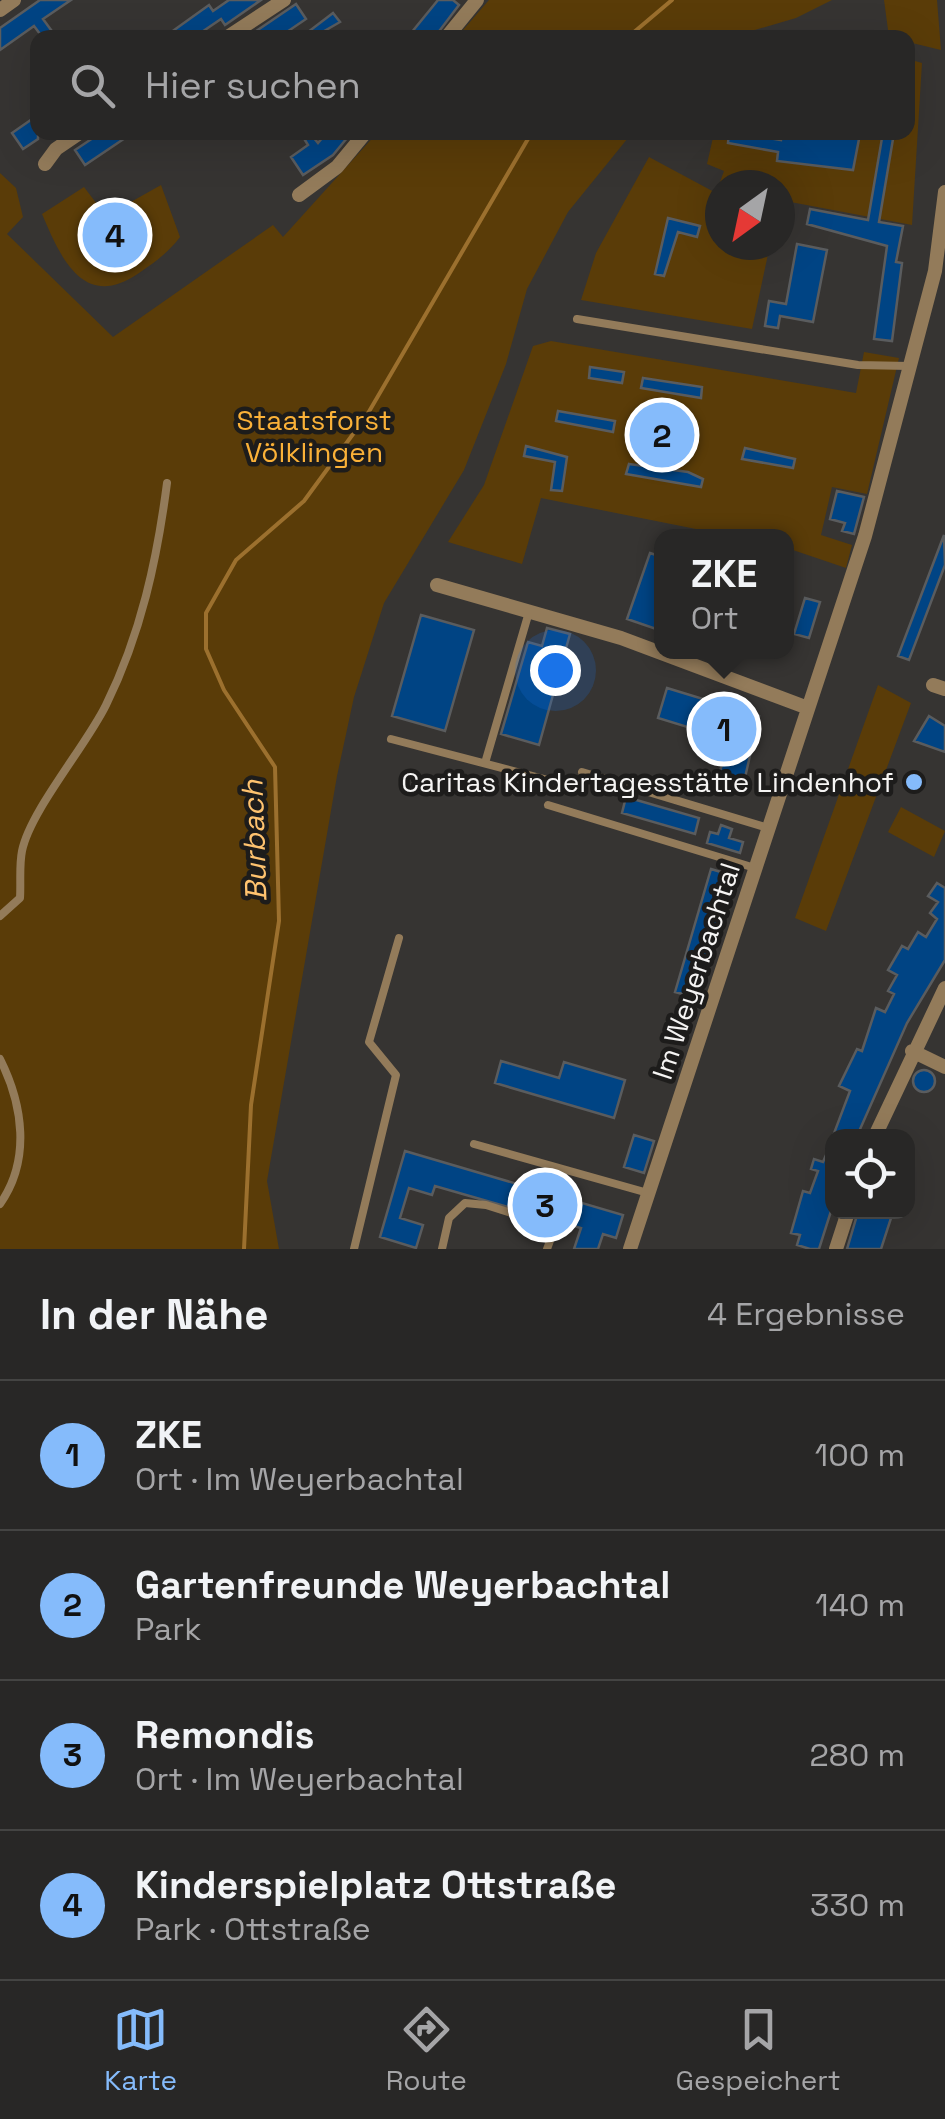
<!DOCTYPE html>
<html lang="de">
<head>
<meta charset="utf-8">
<style>
  body { margin:0; font-family:"Space Grotesk",sans-serif; background:#302f2e; color:#f1f3f6 }
  .controls { position:absolute; right:30px; bottom:30px; display:grid; overflow:hidden; border-radius:20px; box-shadow:0 10px 40px #0002 }
  .controls button { width:90px; height:90px; display:grid; place-items:center; padding:0; border:0; border-bottom:2px solid #444443; background:#282726; color:#f1f3f6; font:50px sans-serif }
  .compass { position:absolute; left:705px; top:170px; width:90px; height:90px; border-radius:50%; background:#282726; box-shadow:0 10px 40px #0002; rotate:213deg }
  .you { position:absolute; left:555px; top:670px; width:35px; height:35px; margin:-25px; border:8px solid #fff; border-radius:50%; background:#1a73e8; box-shadow:0 0 0 15px #1a73e833 }
  .badge { display:grid; place-items:center; width:65px; height:65px; border-radius:50%; background:#85bbfb; color:#111; font-size:32px; font-weight:700 }
  .pin { position:absolute; translate:-50% -50%; border:5px solid #fff; box-shadow:0 2px 10px #0006 }
  .popup { position:absolute; left:654px; top:529px; width:140px; height:130px; box-sizing:border-box; display:grid; place-content:center; border-radius:20px; background:#282726; filter:drop-shadow(0 2px 8px #0005); font-size:32px; white-space:nowrap; color:#a5a5a7 }
  .popup b { font-size:38px; color:#f1f3f6 }
  .popup::after { content:''; position:absolute; left:50%; top:100%; margin-left:-20px; border:20px solid transparent; border-top-color:#282726 }
  .list { margin:0; padding:0; list-style:none }
  h2 { display:flex; justify-content:space-between; align-items:center; height:130px; margin:0; padding:0 40px; font-size:42px }
  h2 small { font-size:32px; font-weight:400; color:#a5a5a7 }
  .list li { display:grid; grid-template-columns:65px 1fr auto; gap:30px; align-items:center; box-sizing:border-box; height:150px; padding:0 40px; border-top:2px solid #444443 }
  .list b { display:block; font-size:38px; white-space:nowrap }
  .list p { margin:0; font-size:32px; white-space:nowrap; color:#a5a5a7 }
  .list em { font-size:32px; font-style:normal; color:#a5a5a7 }
  .icon { flex:none; width:55px; height:55px; fill:none; stroke:currentColor; stroke-width:2; stroke-linecap:round; stroke-linejoin:round }
  .map { position:relative; flex:none; width:945px; height:1249px; overflow:hidden }
  .search { position:absolute; background:#282726; box-shadow:0 10px 40px #0002; left:30px; right:30px; top:30px; height:110px; display:flex; align-items:center; gap:25px; box-sizing:border-box; padding:0 35px; border-radius:20px; color:#a5a5a7; font-size:38px }
  .sheet { height:730px; background:#282726 }
  nav { display:flex; justify-content:space-around; align-items:center; box-sizing:border-box; height:140px; border-top:2px solid #444443; background:#282726; font-size:28px; color:#a5a5a7 }
  nav a { display:grid; justify-items:center; gap:5px }
  nav .on { color:#85bbfb }
  .map>svg:first-child { display:block }
  .green { fill:#5a3c08 }
  .lines { fill:none; stroke-linecap:round; stroke-linejoin:round }
  .stream { stroke:#9c702e; stroke-width:4 }
  .building { fill:#004484; stroke:#5a5c5e; stroke-width:2.5 }
  .lane { stroke:#937b5a; stroke-width:8 }
  .street { stroke:#937b5a; stroke-width:14 }
  .poi-dot { fill:#85bbfb; stroke:#1d1c1b; stroke-width:4 }
  .labels { text-anchor:middle; dominant-baseline:central; stroke-width:9; stroke-linejoin:round; paint-order:stroke }
  .park-label { font-size:28px; fill:#fab138; stroke:#1d1c1b }
  .poi-label { font-size:28px; fill:#f5f4f3; stroke:#1d1c1b; text-anchor:end }
  .street-label { font-size:28px; fill:#f5f4f3; stroke:#1d1c1b }
  .water-label { font-size:30px; font-style:italic; fill:#ffc36f; stroke:#1d1c1b }
</style>
</head>
<body>
<div class="map">
<svg width="945" height="1249" viewBox="0 0 945 1249">
  <rect width="100%" height="100%" fill="#363432"/>
  <!-- green -->
  <path class="green" d="M489 0H832L796 18 731 37H457Z
    M884 0H937L941 50 908 42V38L889 37Z
    M908 59 922 63 912 225 780 200V185H720V245H770L752 329 581 300 596 253 649 157 716 193 724 171 707 164 714 133 908 132Z
    M377 133H632L568 212 527 289 506 364 464 470 384 603 354 697 337 776 267 1181 279 1249H0V173L16 188 23 217 7 234 113 337 273 225 283 237Z
    M161 185 180 237C168 253 155 262 139 273 84 311 61 259 42 214L84 187 106 216Z
    M551 341 856 393 864 352 899 358 867 494 832 487 821 535 852 545 846 568 787 548 786 536H731L541 498 522 564 448 542 484 485 533 346Z
    M878 685 911 703 826 931 795 918Z
    M901 807 945 831 934 857 888 832Z"/>
  <g class="lines">
    <!-- stream -->
    <path class="stream" d="M627 38 672 0
      M244 1249 251 1105 279 921 275 767 224 690 206 649V613L236 560 304 501 367 415 532 132"/>
  </g>
  <!-- building -->
  <path class="building" d="M40 0H71L43 19 57 38H43L34 26 0 50V28Z
    M229 0H261L225 25 221 19 193 38H163L209 5 213 11Z
    M438 0H453L459 5 434 38H407Z
    M296 4 306 19 278 38H246Z
    M333 13 340 22 312 38 308 32Z
    M38 115V139L23 149 12 133Z
    M102 132H134L85 165 75 150Z
    M300 132H309L318 143 327 132H352L333 155 303 175 291 157 308 145Z
    M729 132 781 140 782 132 859 139 853 170 777 161 778 152 728 143Z
    M882 138 893 139 879 222 903 226 896 262 902 263 892 341 874 339 887 246 807 224 810 209 868 220Z
    M668 218 700 226 697 237 678 232 664 276 655 274Z
    M797 244 827 250 813 322 780 316 778 328 765 326 769 301 786 304Z
    M590 367 624 372 622 383 589 378Z
    M643 378 702 387 701 398 641 388Z
    M558 411 615 421 613 432 556 421Z
    M526 446 567 457 562 491 551 490 555 462 524 456Z
    M745 448 795 459 793 468 742 459Z
    M629 464 688 472 703 479 701 487 626 474Z
    M837 491 864 497 854 534 842 531 845 523 830 519Z
    M944 535 945 565 909 660 898 656Z
    M650 553 662 557V631L627 619Z
    M805 598 820 602 809 638 794 634Z
    M421 615 474 630 445 731 392 716Z
    M547 628 570 634 539 745 501 734 528 642 542 646Z
    M667 688 759 716 744 782 719 774 730 740 658 718Z
    M929 716 945 726V752L914 741Z
    M626 797 699 818 695 834 622 813Z
    M721 825 732 829 729 838 743 842 740 853 707 843 710 832 718 834Z
    M711 869 734 876 698 998 675 992Z
    M937 883 945 888V960L907 1023 857 1136H833L850 1091 839 1086 857 1049 862 1051 876 1008 885 1012 894 994 888 991 897 975 888 970 902 946 908 949 918 932 926 937 937 919 930 913 938 902 928 896Z
    M501 1061 559 1078 564 1062 625 1080 614 1118 495 1083Z
    M913 1081a11 11 0 1 1 22 0a11 11 0 1 1-22 0Z
    M634 1135 654 1141 644 1173 624 1167Z
    M832 1141V1208L819 1249H810L797 1245 800 1235 791 1233 803 1191 810 1193 818 1171 811 1169 814 1159 823 1162Z
    M405 1151 623 1215 616 1238 603 1234 598 1249H574L581 1228 435 1186 432 1195 409 1188 400 1218 423 1225 416 1248 380 1237Z
    M858 1212H893L881 1249H847Z"/>
  <g class="lines">
    <!-- lane -->
    <path class="lane" d="M577 319 858 365 909 366
      M391 739 548 780
      M485 763 529 612
      M582 772 768 828
      M548 805 755 868
      M0 916 20 898C21 883 19 866 22 851 30 811 86 746 106 705 141 634 157 560 167 483
      M0 1059C23 1105 31 1160 0 1204
      M474 1144 648 1193
      M354 1249 396 1075 369 1042 399 938
      M442 1249 449 1218 465 1203 486 1205 555 1227 547 1249"/>
    <!-- street -->
    <path class="street" d="M0 10 14 0
      M226 38 284 0
      M446 38 477 0
      M45 164 56 149 81 132
      M299 195 337 167 366 132
      M437 585 621 638 808 708
      M933 685 945 689
      M912 1051 945 1067
      M875 1136 945 988
      M630 1249 865 536 935 271 945 192
      M836 1249 848 1212"/>
  </g>
  <!-- markers -->
  <circle class="poi-dot" cx="914" cy="782" r="10"/>
  <g class="labels">
    <!-- park labels -->
    <g class="park-label">
      <text x="314" y="420">Staatsforst<tspan x="314" dy="32">Völklingen</tspan></text>
    </g>
    <!-- poi labels -->
    <g class="poi-label">
      <text x="894" y="782">Caritas Kindertagesstätte Lindenhof</text>
    </g>
    <!-- street labels -->
    <g class="street-label">
      <text transform="translate(696 971) rotate(-72)">Im Weyerbachtal</text>
    </g>
    <!-- water labels -->
    <g class="water-label">
      <text transform="translate(254 841) rotate(-92)">Burbach</text>
    </g>
  </g>
</svg>
<div class="controls">
<button><svg class="icon" aria-label="locate" viewBox="0 0 24 24"><circle cx="12" cy="12" r="6"/><path d="M12 2v4M12 18v4M2 12h4M18 12h4"/></svg></button>
</div>
<svg class="compass" viewBox="-18 -18 36 36"><path d="M0-13l5 13h-10z" fill="#e53935"/><path d="M0 13l5-13h-10z" fill="#a5a5a7"/></svg>
<div class="you"></div>
<div class="pin badge" style="left:724px;top:729px">1</div>
<div class="popup"><b>ZKE</b>Ort</div>
<div class="pin badge" style="left:662px;top:435px">2</div>
<div class="pin badge" style="left:545px;top:1205px">3</div>
<div class="pin badge" style="left:115px;top:235px">4</div>
<div class="search"><svg class="icon" aria-label="search" viewBox="0 0 24 24"><circle cx="10" cy="10" r="6"/><path d="M15 15l6 6"/></svg>Hier suchen</div>
</div>
<section class="sheet">
<h2>In der Nähe<small>4 Ergebnisse</small></h2>
<ul class="list">
<li><span class="badge">1</span><div><b>ZKE</b><p>Ort · Im Weyerbachtal</p></div><em>100 m</em></li>
<li><span class="badge">2</span><div><b>Gartenfreunde Weyerbachtal</b><p>Park</p></div><em>140 m</em></li>
<li><span class="badge">3</span><div><b>Remondis</b><p>Ort · Im Weyerbachtal</p></div><em>280 m</em></li>
<li><span class="badge">4</span><div><b>Kinderspielplatz Ottstraße</b><p>Park · Ottstraße</p></div><em>330 m</em></li>
</ul>
</section>
<nav>
<a class="on"><svg class="icon" aria-label="map" viewBox="0 0 24 24"><path d="M3 6l6-2 6 2 6-2v14l-6 2-6-2-6 2zM9 4v14M15 6v14"/></svg>Karte</a>
<a><svg class="icon" aria-label="directions" viewBox="0 0 24 24"><path d="M12 3l9 9-9 9-9-9zM9 14v-3h6M13 9l2 2-2 2"/></svg>Route</a>
<a><svg class="icon" aria-label="saved" viewBox="0 0 24 24"><path d="M7 4h10v16l-5-4-5 4z"/></svg>Gespeichert</a>
</nav>
</body>
</html>
